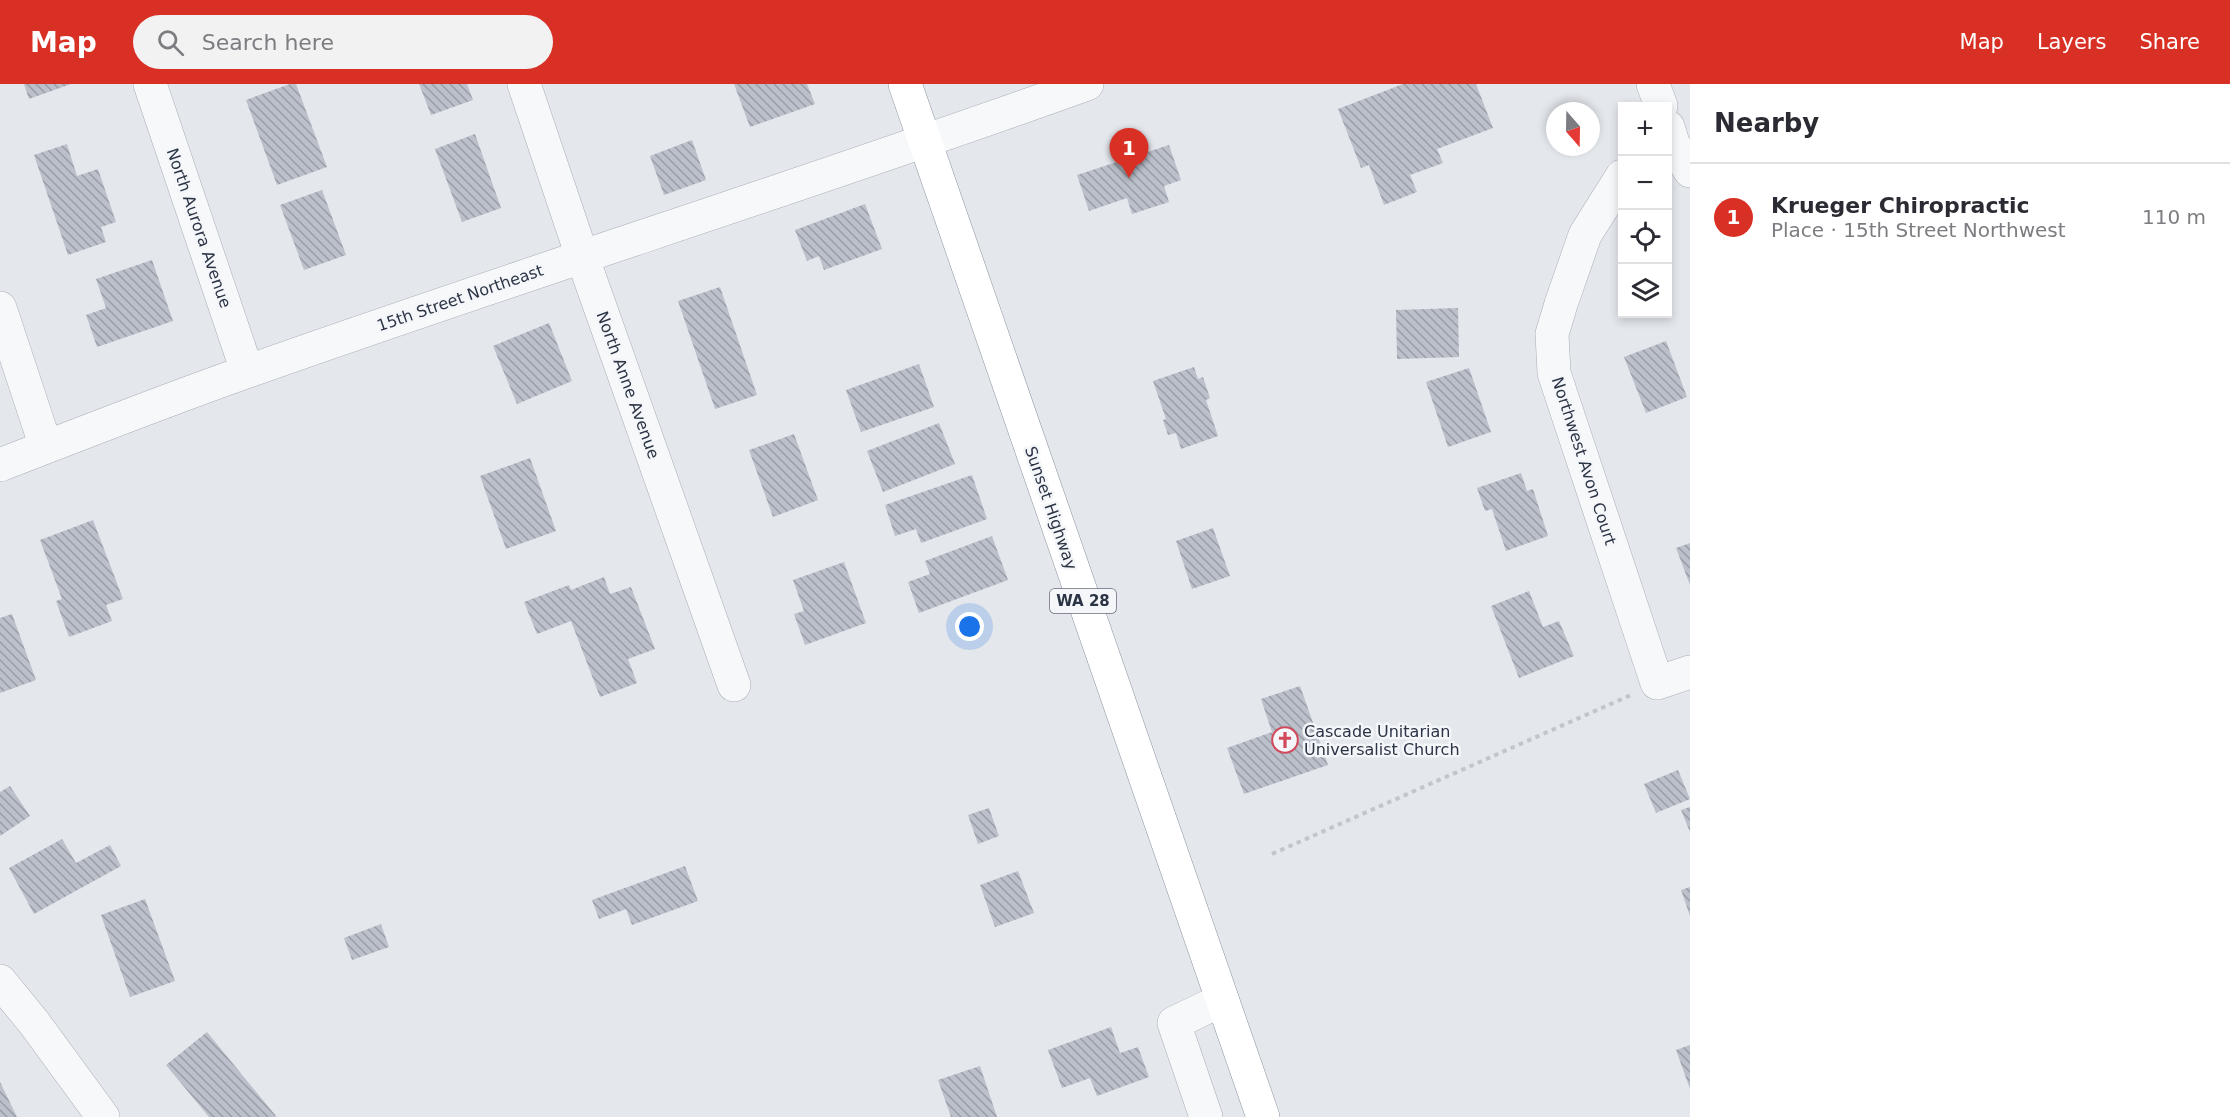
<!DOCTYPE html>
<html lang="en">
<head>
<meta charset="utf-8">
<style>
  body { margin:0; font-family:"DejaVu Sans",sans-serif; background:#f2f2f3; color:#2b2b33 }
  .controls { position:absolute; right:18px; top:18px; display:grid; overflow:hidden; border-radius:0px; box-shadow:0 3px 9px #0003 }
  .controls button { width:54px; height:54px; display:grid; place-items:center; padding:0; border:0; border-bottom:2px solid #e1e1e2; background:#fff; color:#2b2b33; font:30px sans-serif }
  .compass { position:absolute; left:1546px; top:18px; width:54px; height:54px; border-radius:50%; background:#fff; box-shadow:0 3px 9px #0003; rotate:160deg }
  .you { position:absolute; left:970px; top:543px; width:21px; height:21px; margin:-15px; border:4px solid #fff; border-radius:50%; background:#1a73e8; box-shadow:0 0 0 9px #1a73e833 }
  .badge { display:grid; place-items:center; width:39px; height:39px; border-radius:50%; background:#d93025; color:#fff; font-size:20px; font-weight:700 }
  .pin { position:absolute; translate:-50% -50px; filter:drop-shadow(0 2px 3px #0008) }
  .pin::after { content:''; position:absolute; top:32px; width:21px; height:18px; background:inherit; clip-path:polygon(0 0,100% 0,50% 100%) }
  .list { margin:0; padding:0; list-style:none }
  h2 { display:flex; justify-content:space-between; align-items:center; height:78px; margin:0; padding:0 24px; font-size:26px }
  h2 small { font-size:20px; font-weight:400; color:#7c7c81 }
  .list li { display:grid; grid-template-columns:39px 1fr auto; gap:18px; align-items:center; box-sizing:border-box; height:108px; padding:0 24px; border-top:2px solid #e1e1e2 }
  .list b { display:block; font-size:22px; white-space:nowrap }
  .list p { margin:0; font-size:20px; white-space:nowrap; color:#7c7c81 }
  .list em { font-size:20px; font-style:normal; color:#7c7c81 }
  .icon { flex:none; width:33px; height:33px; fill:none; stroke:currentColor; stroke-width:2; stroke-linecap:round; stroke-linejoin:round }
  .map { position:relative; flex:none; width:1690px; height:1033px; overflow:hidden }
  header { display:flex; align-items:center; gap:36px; box-sizing:border-box; height:84px; padding:0 30px; background:#d93025; color:#fff }
  header strong { font-size:28px }
  nav { display:flex; gap:33px; margin-inline-start:auto; font-size:21px }
  .search { width:420px; height:54px; background:#f2f2f3; display:flex; align-items:center; gap:15px; box-sizing:border-box; padding:0 21px; border-radius:33px; color:#7c7c81; font-size:22px }
  main { display:flex }
  aside { flex:1; background:#fff }
  .map>svg:first-child { display:block }
  .building { fill:url(#building-back-hatch) }
  .lines { fill:none; stroke-linecap:round; stroke-linejoin:round }
  .minor-casing { stroke:#a9aeb7; stroke-width:34 }
  .highway-casing { stroke:#8b94a3; stroke-width:34 }
  .path { stroke:#c2c5cb; stroke-width:4; stroke-dasharray:4.5 4.5; stroke-linecap:butt }
  .minor { stroke:#f7f8fa; stroke-width:33 }
  .highway { stroke:#fff; stroke-width:33 }
  .labels { text-anchor:middle; dominant-baseline:central; stroke-width:5; stroke-linejoin:round; paint-order:stroke }
  .shield { fill:#f4f6f9; stroke:#676e7b; stroke-width:1.5 }
  .shield-label { font-size:15px; font-weight:bold; fill:#2b3445 }
  .street-label { font-size:16px; fill:#2b3445; stroke:#f4f6f9 }
  .poi-label { font-size:16px; fill:#2b3445; stroke:#f4f6f9; text-anchor:start }
</style>
</head>
<body>
<header>
<strong>Map</strong>
<div class="search"><svg class="icon" aria-label="search" viewBox="0 0 24 24"><circle cx="10" cy="10" r="6"/><path d="M15 15l6 6"/></svg>Search here</div>
<nav><a>Map</a><a>Layers</a><a>Share</a></nav>
</header>
<main>
<div class="map">
<svg width="1690" height="1033" viewBox="0 0 1690 1033">
  <defs>
    <pattern id="building-back-hatch" width="6" height="6" patternUnits="userSpaceOnUse" patternTransform="scale(1.5)"><rect width="6" height="6" fill="#bbc0ca"/><path d="M-1 5l2 2M0 0l6 6M5-1l2 2" fill="none" stroke="#989da6"/></pattern>
  </defs>
  <rect width="100%" height="100%" fill="#e4e7ec"/>
  <!-- building -->
  <path class="building" d="M24 0H71L29 15Z
    M290 0H296L327 83 277 101 246 16Z
    M419 0H467L473 16 431 31Z
    M734 0H807L815 20 750 43Z
    M1403 0H1476L1493 44 1437 65 1443 79 1410 91 1417 108 1384 121 1369 81 1361 84 1338 25Z
    M475 50 501 124 462 138 435 65Z
    M692 56 706 96 664 111 650 72Z
    M67 60 77 92 98 85 116 138 101 143 106 158 68 171 34 71Z
    M1169 61 1181 96 1164 102 1169 118 1132 130 1127 114 1089 127 1077 91Z
    M322 106 346 171 304 186 280 121Z
    M865 120 882 165 824 186 819 172 807 177 795 146Z
    M152 176 173 237 97 263 86 231 106 224 96 195Z
    M720 203 757 311 715 325 678 217Z
    M1458 224 1459 273 1397 275 1396 226Z
    M549 239 572 297 517 320 493 262Z
    M1666 257 1687 313 1646 329 1624 273Z
    M919 280 934 323 861 348 846 306Z
    M1194 283 1198 295 1203 293 1210 314 1206 316 1218 352 1181 365 1176 349 1168 351 1163 336 1166 335 1153 297Z
    M1469 284 1491 348 1448 363 1426 298Z
    M939 339 955 380 883 408 867 367Z
    M794 350 818 416 773 433 749 366Z
    M530 374 556 447 506 465 480 392Z
    M1521 389 1527 407 1533 405 1548 452 1506 467 1492 425 1485 427 1477 404Z
    M972 391 987 435 921 459 916 445 895 452 885 421Z
    M93 436 123 515 106 521 112 537 69 553 56 517 62 515 40 456Z
    M1213 444 1230 492 1192 505 1176 457Z
    M992 452 1008 496 919 529 908 498 930 490 925 477Z
    M1690 459V501L1676 464Z
    M844 478 866 539 805 561 794 530 804 527 793 496Z
    M604 493 610 510 631 503 655 565 628 575 637 599 600 613 571 537 537 550 524 518 569 501 571 506Z
    M1529 507 1543 543 1559 537 1574 572 1519 594 1491 522Z
    M12 530 36 596 0 609V534Z
    M1300 602 1328 681 1244 710 1227 664 1272 648 1261 615Z
    M1678 686 1690 715 1656 729 1644 700Z
    M10 702 30 732 0 752V708Z
    M1690 723V748L1681 726Z
    M989 724 999 752 978 760 968 731Z
    M62 755 76 779 110 761 121 782 34 830 9 784Z
    M685 782 698 817 632 841 626 825 599 835 592 816Z
    M1018 787 1034 829 995 843 980 801Z
    M1690 803V832L1681 806Z
    M145 815 175 897 130 913 101 831Z
    M381 840 389 863 352 876 344 854Z
    M1111 943 1120 969 1138 963 1149 993 1097 1012 1090 994 1062 1004 1048 966Z
    M207 948 276 1032 275 1033H209L166 981Z
    M1690 961V1005L1676 966Z
    M980 982 997 1033H951L938 996Z
    M0 998 17 1033H0Z"/>
  <g class="lines">
    <!-- minor casing -->
    <g class="minor-casing">
      <path id="minor" d="M150 0 247 287
        M524 0 582 172 734 601
        M1653 0 1661 22
        M1668 43 1673 59 1690 87
        M1622 92 1585 151 1561 220 1552 250 1554 289 1657 599 1690 588
        M0 224 46 363
        M0 381C83 349 166 316 249 287 528 188 809 100 1087 0
        M0 897 35 940 103 1033
        M1206 1033 1174 939 1222 916"/>
    </g>
    <!-- highway casing -->
    <g class="highway-casing">
      <path id="highway" d="M905 0 1263 1033"/>
    </g>
    <!-- path -->
    <path class="path" d="M1272 770 1631 611"/>
    <!-- minor -->
    <use href="#minor" class="minor"/>
    <!-- highway -->
    <use href="#highway" class="highway"/>
  </g>
  <!-- icons -->
  <defs>
    <g id="church-ring" transform="scale(1.35)"><circle r="9.5" fill="#f4f6f9" stroke="#d1495b" stroke-width="1.5"/><path d="M-1.2-6h2.4v3.5h3.3v2.4h-3.3V6h-2.4V-.1h-3.3v-2.4h3.3Z" fill="#d1495b"/></g>
  </defs>
  <g fill-rule="evenodd">
    <use href="#church-ring" x="1285" y="656"/>
  </g>
  <g class="labels">
    <!-- shield labels -->
    <rect class="shield" x="1050" y="505" width="66" height="24" rx="4.5"/>
    <g class="shield-label">
      <text x="1083" y="517">WA 28</text>
    </g>
    <!-- street labels -->
    <g class="street-label">
      <text transform="translate(199 144) rotate(71)">North Aurora Avenue</text>
      <text transform="translate(460 214) rotate(-19)">15th Street Northeast</text>
      <text transform="translate(628 301) rotate(70)">North Anne Avenue</text>
      <text transform="translate(1584 377) rotate(72)">Northwest Avon Court</text>
      <text transform="translate(1051 424) rotate(71)">Sunset Highway</text>
    </g>
    <!-- poi labels -->
    <g class="poi-label">
      <text x="1304" y="647">Cascade Unitarian<tspan x="1304" dy="18">Universalist Church</tspan></text>
    </g>
  </g>
</svg>
<div class="controls">
<button>+</button>
<button>−</button>
<button><svg class="icon" aria-label="locate" viewBox="0 0 24 24"><circle cx="12" cy="12" r="6"/><path d="M12 2v4M12 18v4M2 12h4M18 12h4"/></svg></button>
<button><svg class="icon" aria-label="layers" viewBox="0 0 24 24"><path d="M12 4l9 5-9 5-9-5zM3 14l9 5 9-5"/></svg></button>
</div>
<svg class="compass" viewBox="-18 -18 36 36"><path d="M0-13l5 13h-10z" fill="#e53935"/><path d="M0 13l5-13h-10z" fill="#7c7c81"/></svg>
<div class="you"></div>
<div class="pin badge" style="left:1129px;top:94px">1</div>
</div>
<aside>
<h2>Nearby<small></small></h2>
<ul class="list">
<li><span class="badge">1</span><div><b>Krueger Chiropractic</b><p>Place · 15th Street Northwest</p></div><em>110 m</em></li>
</ul>
</aside>
</main>
</body>
</html>
